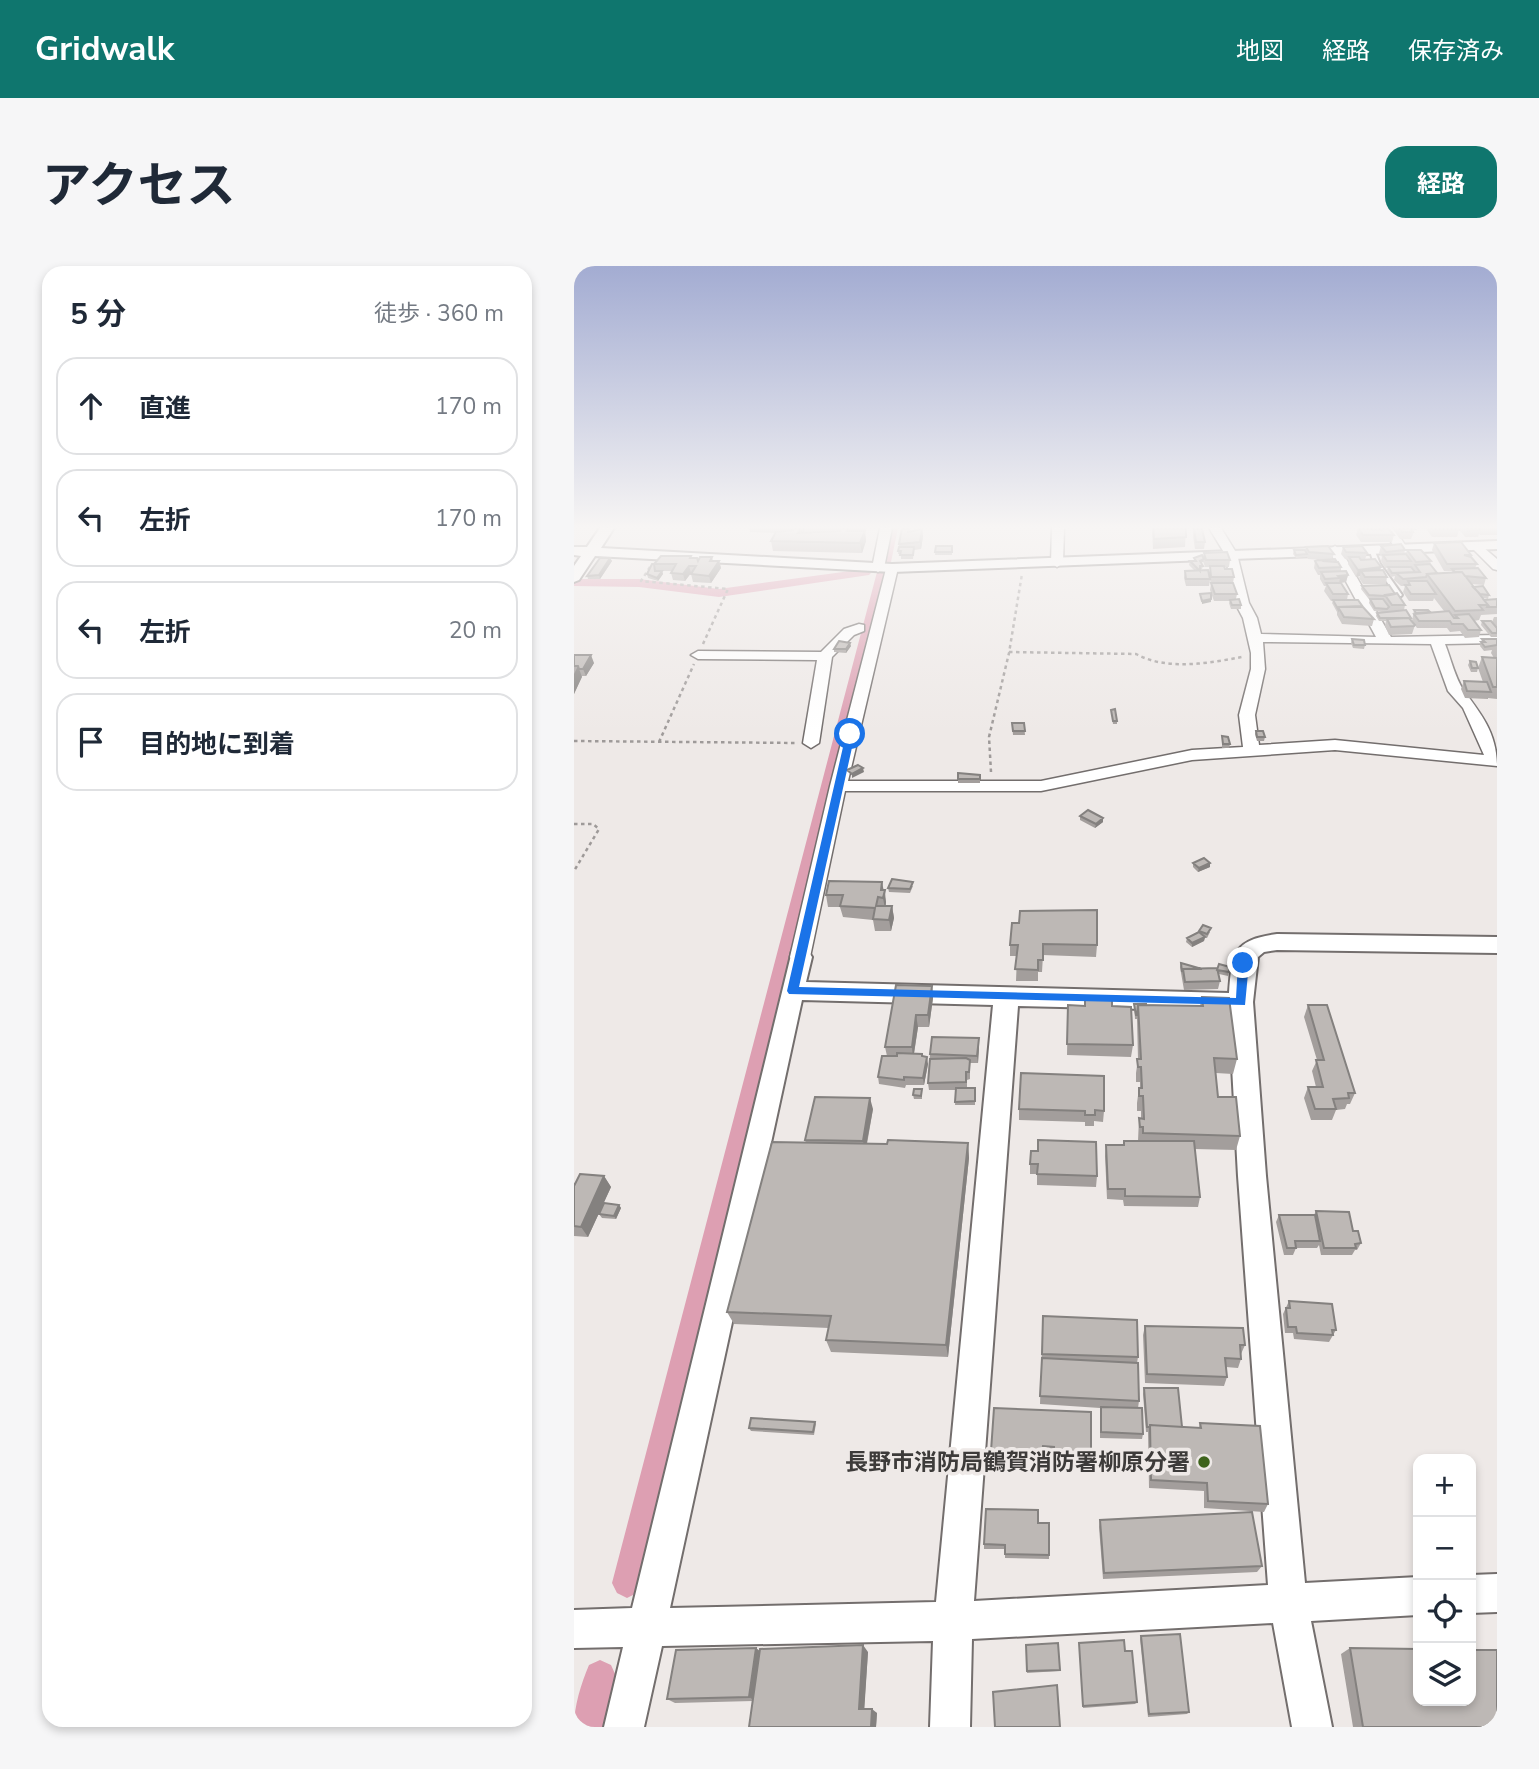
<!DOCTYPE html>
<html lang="ja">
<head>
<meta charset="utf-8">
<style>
  body { margin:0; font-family:"Nunito Sans","Noto Sans JP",sans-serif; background:#f6f6f7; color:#1f2937 }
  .controls { position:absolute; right:21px; bottom:21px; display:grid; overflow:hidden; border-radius:14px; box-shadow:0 4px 10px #0003 }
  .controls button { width:63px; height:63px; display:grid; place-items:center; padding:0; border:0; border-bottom:2px solid #e0e1e3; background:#fff; color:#1f2937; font:35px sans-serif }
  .stop { position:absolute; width:21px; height:21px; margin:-16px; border:5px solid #1a73e8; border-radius:50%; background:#fff }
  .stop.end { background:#1a73e8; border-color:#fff; box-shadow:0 2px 7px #0008 }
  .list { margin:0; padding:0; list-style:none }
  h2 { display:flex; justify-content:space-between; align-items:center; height:91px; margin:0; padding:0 28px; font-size:30px }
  h2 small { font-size:23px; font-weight:400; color:#747a83 }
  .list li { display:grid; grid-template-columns:46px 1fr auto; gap:21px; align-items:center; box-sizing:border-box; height:98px; margin:0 14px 14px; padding:0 14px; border:2px solid #e0e1e3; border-radius:21px }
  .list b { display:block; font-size:26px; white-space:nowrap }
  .list em { font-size:23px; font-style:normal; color:#747a83 }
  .icon { flex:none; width:38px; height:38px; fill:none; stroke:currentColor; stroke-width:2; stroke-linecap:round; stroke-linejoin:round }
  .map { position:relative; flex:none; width:923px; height:1461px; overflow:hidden; border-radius:21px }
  header { display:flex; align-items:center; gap:42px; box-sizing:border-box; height:98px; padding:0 35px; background:#0f766e; color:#fff }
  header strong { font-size:33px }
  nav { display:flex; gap:38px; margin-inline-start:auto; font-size:24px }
  .intro { display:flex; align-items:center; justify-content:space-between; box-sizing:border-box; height:168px; padding:0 42px }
  h1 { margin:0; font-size:49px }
  .button { padding:18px 32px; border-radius:21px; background:#0f766e; color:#fff; font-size:24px; font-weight:700 }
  main { display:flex; gap:42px; padding:0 42px }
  aside { flex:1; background:#fff; border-radius:21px; box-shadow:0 4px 10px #0003 }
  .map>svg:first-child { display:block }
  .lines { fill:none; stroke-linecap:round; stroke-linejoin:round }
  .canal { fill:#dd9fb2; fill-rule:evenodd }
  .service-casing { stroke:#736e6d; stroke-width:4 }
  .minor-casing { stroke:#736e6d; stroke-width:3 }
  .tertiary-casing { stroke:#736e6d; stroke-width:4 }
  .path { stroke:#9e9a99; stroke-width:2.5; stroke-dasharray:3.5 3.5; stroke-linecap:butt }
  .service { fill:#fff; fill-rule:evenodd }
  .minor { fill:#fff; fill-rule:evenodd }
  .tertiary { fill:#fff; fill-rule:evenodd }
  .wall { fill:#a39e9c; fill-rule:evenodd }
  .shaded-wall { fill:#84817f }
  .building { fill:#bdb8b5; stroke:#84817f; stroke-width:2 }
  .route { fill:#1a73e8 }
  .poi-dot { fill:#3e631c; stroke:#eee9e7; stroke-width:2.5 }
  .labels { text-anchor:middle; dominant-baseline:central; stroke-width:7; stroke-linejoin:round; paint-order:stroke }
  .near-poi-label { font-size:23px; font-weight:bold; fill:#3d3b3a; stroke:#eee9e7; text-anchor:end }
</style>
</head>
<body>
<header>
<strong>Gridwalk</strong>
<nav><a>地図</a><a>経路</a><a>保存済み</a></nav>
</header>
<div class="intro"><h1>アクセス</h1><a class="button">経路</a></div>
<main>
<aside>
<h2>5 分<small>徒歩 · 360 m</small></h2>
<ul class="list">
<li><svg class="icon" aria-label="ahead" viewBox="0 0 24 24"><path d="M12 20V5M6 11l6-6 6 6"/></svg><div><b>直進</b></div><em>170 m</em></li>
<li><svg class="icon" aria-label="left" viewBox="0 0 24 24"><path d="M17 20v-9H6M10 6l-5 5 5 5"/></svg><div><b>左折</b></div><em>170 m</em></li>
<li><svg class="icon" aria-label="left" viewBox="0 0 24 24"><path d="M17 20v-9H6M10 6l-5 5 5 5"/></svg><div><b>左折</b></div><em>20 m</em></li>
<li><svg class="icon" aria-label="arrive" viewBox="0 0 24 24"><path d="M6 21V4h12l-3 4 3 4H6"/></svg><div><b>目的地に到着</b></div></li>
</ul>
</aside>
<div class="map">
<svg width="923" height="1461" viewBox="0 0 923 1461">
  <rect width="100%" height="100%" fill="#eee9e7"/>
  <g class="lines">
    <!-- canal -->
    <path class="canal" d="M314 262H324L317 296 311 299 305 296Z
      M309 302 315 306 68 1317 63 1327 53 1332 43 1327 38 1317 303 306Z
      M291 303 297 307 295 309 145 331 65 321 0 320V314L3 313H65L145 323Z
      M26 1394 37 1399 42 1410 29 1461H0C0 1440 7 1418 15 1399Z"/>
    <!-- service casing -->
    <g class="service-casing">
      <path id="service" d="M795 282 800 283 806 298 828 329 827 330H823L800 298Z"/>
    </g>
    <!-- minor casing -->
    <g class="minor-casing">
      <path id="minor" d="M306 262H318L310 302 304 306 298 302Z
        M478 262H490L489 297 483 301 477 297Z
        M635 262H647L663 288 675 337 683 352 687 368 802 371 755 284 761 280 767 284 817 371 923 369V377L871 378C877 393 881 412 890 425 908 449 923 468 923 500L761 484 618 494 467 525H271L236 691 233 696 226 698 219 696 216 691 256 520 313 299H323L324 302 274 515H467L618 484 669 481 665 449 677 403V387L669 352 661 337 651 288ZM689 376 857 378 874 425 889 442 910 489 761 474 685 479 681 449 691 403Z
        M808 262H820L833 282 831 285H823Z
        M903 276 923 293V304L919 303 899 283V277Z
        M285 358 290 359V365L280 369 258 391 245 477 237 482 229 477 243 394 124 393 117 389 124 385 247 386 270 363Z"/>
    </g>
    <!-- tertiary casing -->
    <g class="tertiary-casing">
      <path id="tertiary" d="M26 262H40L27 282 318 298 923 275V283L318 306 21 290 5 314 0 316V300L7 290 0 289V281H13Z
        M703 668 923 671V687L703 684 690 686 684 691 679 736 692 910 731 1317 844 1311V1349L737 1355 758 1461H718L699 1357 398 1373 396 1461H356L359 1375 88 1380 70 1461H30L49 1381 0 1382V1344L58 1342 218 685 226 683 234 685 238 691 232 716 655 727C658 686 660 674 703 668ZM228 734 419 739 362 1336 96 1342ZM444 740 655 745 664 910 694 1319 400 1335Z
        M923 1308V1346L897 1347V1309Z"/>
    </g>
    <!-- path -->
    <path class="path" d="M76 301 67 315 154 323 129 378
      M435 386 562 388C593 405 635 397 668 391
      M0 475 224 477
      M85 476 120 398
      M417 506 415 471 435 387 448 308
      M0 558H19L25 563 0 605"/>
    <!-- service -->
    <use href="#service" class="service"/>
    <!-- minor -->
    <use href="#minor" class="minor"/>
    <!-- tertiary -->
    <use href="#tertiary" class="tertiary"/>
  </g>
  <!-- wall -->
  <path class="wall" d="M175 262H292L291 265 292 275 288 287 199 285 197 275 201 267 176 266Z
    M578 262H612L611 281 579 283Z
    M784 262 804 264 805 262H814L820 269 818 276H787L782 269Z
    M818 262H840L841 263 837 273H826Z
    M849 262H883L885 264 883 271H858L853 264V263Z
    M884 262H923V269H906L905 268 904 271H891Z
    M348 263 349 270 347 283 340 284 339 293H327V288H324L325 278 336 266Z
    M620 263 631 276 630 283H621L619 270Z
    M860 277 897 289 896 291 903 298 901 302 912 312 910 319 897 318 899 321 915 329 914 333 909 332 910 334 923 333V348L907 349 905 354 900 355 907 364 905 371 891 372 886 365 876 366 873 362H843L838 355 840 344 856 346 870 345 860 332 859 335H835L829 326 831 320H827L820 314 821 310 817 311 813 304 814 302H811L807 295 808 291 805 287 807 280 831 284 830 288H832L833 284 857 295 856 298 863 307H877L878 305H870L858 284Z
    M362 280H378V289H361Z
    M732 281 760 288 758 293 767 301V305L774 309 772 316 765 317 774 328 773 334 789 341 800 353 798 360 768 358 763 349V346L758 337 759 335H757L750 325 752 320H750L746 313V309H744L740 302 741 295 748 294 734 293 733 291 722 292 719 288 720 284 731 285Z
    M769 281 793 287 791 294 807 301 806 304 813 311 812 318H789L785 312 786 310 782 311 774 298 775 294 771 293 767 288Z
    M630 287 656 294 655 301H650L651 303 660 311 659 317 663 328 662 333 667 339V343H657L655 337 656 335H640L636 324 637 318 636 314 635 320H612L610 312 611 305H621L615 299 616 295H620V292H629ZM629 295 631 301H636V312L626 304 628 303 629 300 627 297Z
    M138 291 139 295H145L147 302 137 317 119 316 117 308 118 307H117L111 315 99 314 97 307 98 305H88L89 308 84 315 74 312 73 308 78 298 118 292 124 295Z
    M36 292 38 295 26 313H14L13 310Z
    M788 320 821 328 831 339 830 344 837 352 836 354 841 359 838 368 815 369 811 360 812 355H805L802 350 803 347 808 346 800 345 795 337 796 333H807L794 332 787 323Z
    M920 351H923V371H917L907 359 908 355 918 356Z
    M778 373 791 379 790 383 779 382 777 377Z
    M908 373H923V433L914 432V433L891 432 887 423 890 415 909 416 904 402 908 391 920 392 917 387 918 384 910 385 906 380Z
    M277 380 272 387 260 386V383Z
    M0 389 20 397 12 410H8L0 428Z
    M896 395 904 402 903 406H897L894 399Z
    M537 444 543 455V458H539Z
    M438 457H450L451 469H439Z
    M682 465 691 471 690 475H683L681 468Z
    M648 470 656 478 655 482H648Z
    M384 513H406V517H384Z
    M506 550 529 552V556L521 562 506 554Z
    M619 597 636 601 624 606 619 601Z
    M339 620 336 627 315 626 314 622Z
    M311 624 312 636V640H318L320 652 317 665H301L299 654 269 651 266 641H254L252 629Z
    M438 657 523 679 522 691 469 689 468 706H464V715H442L443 690H436V679Z
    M625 665 636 666 633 672 631 671 630 675 618 681 612 676 613 672Z
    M607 697 628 703 656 701 654 710 645 708 646 715 644 723 610 724 606 701Z
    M358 720 359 732 355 761H344L340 788H348L354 798 350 819H332L331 822 305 818 304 811 313 790 311 781Z
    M628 731 663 793 659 808 642 807 644 831 666 870 662 884 621 883 626 931 624 941 550 940 549 934 533 933 531 890 532 879H549L550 875H564L565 852 567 853V845H563V837L565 822H566V816H562V807L564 793 563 753H561L560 738 626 740Z
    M494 739 538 740 559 779 557 791 493 789Z
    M734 739 781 827 776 838H773L771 843 762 844 758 854H737L730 832 734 821H742L738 805 743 794 730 751Z
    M405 772V780L404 797H396V813L393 814V822H401V839H381L382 824H355L354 817 356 788Z
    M348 823V833H340L339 829Z
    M299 843 293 878 394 877 395 892 374 1091 257 1086 252 1074 255 1062 160 1058 153 1046 232 877 231 874Z
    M445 843 530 845 529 856 520 855V860H511V856L445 854Z
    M464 885 523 910 522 921 463 919V908H456V898Z
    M30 910 37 921 14 971 0 970V917Z
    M45 939 47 942 42 953 28 952 25 948Z
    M742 945 779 965 787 977 783 984H781L778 989H747L745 979 743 982H722L719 989H710L702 956 705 949H740Z
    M715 1035 762 1064 755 1076 720 1073 719 1067H711L709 1048Z
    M469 1050 564 1091 563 1097 565 1135 564 1142 569 1168 568 1173 526 1172V1142L466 1138Z
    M571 1060 671 1079 667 1088V1093L664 1102 652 1101 653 1111 650 1120 571 1117 569 1069Z
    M570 1122 608 1161 625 1162 626 1157 694 1238 690 1246 630 1242V1225L575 1222 574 1166H572L569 1128Z
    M420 1142 517 1193 516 1200 479 1198 480 1189 468 1188V1195L417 1193V1185Z
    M241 1156 242 1158 240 1169 177 1165 175 1162Z
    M526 1254 688 1300 683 1306 529 1313 525 1261Z
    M464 1257H475V1293L431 1292V1283H410V1278Z
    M567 1370 615 1446 613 1448 574 1451 566 1373Z
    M484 1377 485 1405 453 1407 452 1379Z
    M505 1377 551 1385 563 1436 561 1438 509 1442Z
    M182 1382 185 1385 294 1386 290 1443 303 1447 302 1461H175L179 1435 101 1437 93 1433Z
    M776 1382 923 1461H779L767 1388Z"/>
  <!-- shaded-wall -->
  <path class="shaded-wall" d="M227 262H230L231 269 226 277 224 267Z
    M348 263 349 270 347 283 346 276Z
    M291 265 292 275 288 287 286 277Z
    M36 292 38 295 26 313 25 309Z
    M145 295 147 302 137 317 135 310Z
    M115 300 117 307 111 315 109 308Z
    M807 301 805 308 787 305 786 310 782 311 784 304Z
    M88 305 89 308 84 315 83 312Z
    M774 309 772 316 765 317 766 312 764 310Z
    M637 333V336L628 338V335Z
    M276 377 277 380 272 387V383Z
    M17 389 20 397 12 410 9 403Z
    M4 400 8 411 0 428V408Z
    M289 502 290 506 278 512V508Z
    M529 552V556L521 562 522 558Z
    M636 597V601L624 606 625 602Z
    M308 616 312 636 311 643 309 632 307 624Z
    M318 640 320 652 317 665 315 654Z
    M631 671 630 675 618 681V677Z
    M358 720 359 732 355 761 354 749Z
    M342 749 344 761 339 793 338 781Z
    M405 772V780L404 797 403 790Z
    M353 791 354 798 350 819 349 812Z
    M296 832 299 843 291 886 289 875Z
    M394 877 395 892 374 1091 372 1079Z
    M30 910 37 921 14 971 7 961Z
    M45 939 47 942 42 953 40 950Z
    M289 1379 294 1386 290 1448 285 1443Z
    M182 1382 188 1387 181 1435 175 1431Z
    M298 1443 303 1447 302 1461H297Z"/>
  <!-- building -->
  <path class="building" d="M220 262H227L224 267 266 265 268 262H275L273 265H291L286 277 197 275 202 266 219 264Z
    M328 262H335L334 266 348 263 346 276 325 278Z
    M579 262H612V271L580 273Z
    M784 262 808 264 806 262H814L820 269H789Z
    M825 262H840L841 263H837L839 266H828Z
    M858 262H883L885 264H860Z
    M891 262H904L906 264 893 265Z
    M620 263H628L631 276H622Z
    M887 276 897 289H890L897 291 903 298H873L860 277Z
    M827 278 831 284 812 286 807 280Z
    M362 280H378V286H361Z
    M754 280 760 288 735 286 732 281Z
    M788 280 793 287 772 286 769 281Z
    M325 281H340L339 289H326L327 285H324Z
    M720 284H731L733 288 722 289Z
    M833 284H847L857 295 842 296Z
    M653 286 656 294H632L630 287Z
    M832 288 837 295H813L809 289Z
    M628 289 630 293 626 295 629 300H626V305L616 295H622L620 292Z
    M87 290H117L116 292H123L124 295 126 291H138L136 295H145L135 310 117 308 122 300H115L109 308 97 307 102 298H80Z
    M775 291H785L787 294 801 293 807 301 784 304Z
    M26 292H36L25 309 13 310Z
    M761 293 763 296 749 295 748 294Z
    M744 294 764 296 767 301 745 302 741 295Z
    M78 298H80L81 305H88L83 312 73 308Z
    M856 298 863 307 853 308 852 311 829 313 822 307 846 306 841 299Z
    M636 300H650L651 303H658L660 311H637Z
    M814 301H837L841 306 818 307Z
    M904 302 912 312 891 310 888 306H881L878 303Z
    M634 304 636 313H612L611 305Z
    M809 304 813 311H791L787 305Z
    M772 305 774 309 764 310 766 312 751 313 747 306Z
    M888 306 914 339H905L909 344 881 345 853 308Z
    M834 315H853L862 328H837L831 319H836Z
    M637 317H659L663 328H641Z
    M752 317H767L774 328H759Z
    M815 319 821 328 811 330 795 329 788 320Z
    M909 320 915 329 906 328 899 321Z
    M637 327V333L628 335 626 328Z
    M823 327 831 339H818L811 329Z
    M665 333 667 339H658L656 334Z
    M796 333H809L815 341 813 343 801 342Z
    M923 333V341H913L914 339 910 334Z
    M759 334H784L789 341H764V343Z
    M788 340 800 353 770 351 764 341Z
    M832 344 837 352H806L803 347Z
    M840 344H854L856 346 842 347Z
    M875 345 880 352H884L881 349 895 348 907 364H894L889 358H878L876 355H845L840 348Z
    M835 352 841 359 840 360 817 361 813 353Z
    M908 355H917L923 362V367H918Z
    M778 373 790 374 791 379H780Z
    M908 373H923V379L911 381 907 376H911Z
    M265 375 276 377 272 383H260Z
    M0 389H17L9 403H5L4 400H0Z
    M908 391 923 392V421H919Z
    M896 395 902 396 904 402H898Z
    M890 415 913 416 917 426 893 425Z
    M541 443 543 455H539L537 444Z
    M438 457H450L451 465H439Z
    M682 465H689L691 471H683Z
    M648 470 654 471 656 478H649Z
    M284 499 289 502 278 508 273 504Z
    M384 507 406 509V513H384Z
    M514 544 529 552 522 558 506 550Z
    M630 592 636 597 625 602 619 597Z
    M318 613 339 616 336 623 314 622Z
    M255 615 308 616 307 624H311L309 632 304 631 302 640H318L315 654 299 653 301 642 266 640 269 629H252Z
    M523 644V679L469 678V694H464V704L441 703 444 679H436L438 657H445L446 645Z
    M629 659 637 662 633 668 625 665Z
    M625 666 631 671 618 677 613 672Z
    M607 697 628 703H609L608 706Z
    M645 698 656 701 655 706 643 704Z
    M643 702 646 715 611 716 609 703Z
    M322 719 358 720 354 749H342L338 781H311Z
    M628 731 655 732 663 793 640 792 644 831H662L666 870 569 867V861H566L565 852 570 853 569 830H565V822H568L567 801H564L563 793H567L564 739 629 740Z
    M511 732 538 733V740L557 741 559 779 493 778 494 739 511 740Z
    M560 738H572V739H564L563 749H562Z
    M734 739H753L781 827H774L775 832 759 833 762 843H741L734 821H749L742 794H750Z
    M358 771 405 772 403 790 356 788Z
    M323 787 348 788V790L353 791 349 812 330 811V814L304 811 308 790H323Z
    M392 792 396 794 395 806H392V816L354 817 356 793Z
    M447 807 530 810V845L521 844V849H511V845L445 843Z
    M382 822H401V835L381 836Z
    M340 823H348L347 830 339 829Z
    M241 831 296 832 289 875 231 874Z
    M314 874 394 877 372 1079 252 1074 257 1050 153 1046 198 876 313 878Z
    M464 874 522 876 523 910 463 908 464 898H456L457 885H464Z
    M550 875H620L626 931 551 930V923H534L532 879H550Z
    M6 908 30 910 7 961 0 960V920Z
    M30 937 45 939 40 950 25 948Z
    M742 945 775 946 779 965H784L787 977 781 978 782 982H750Z
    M705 949H741L746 975H721L722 982H713Z
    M715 1035 758 1038 762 1064H758L759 1069 723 1067 722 1061H714L712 1042H716Z
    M469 1050 563 1054 564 1091 468 1088Z
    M571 1060 669 1062 671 1079H666L667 1093 651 1092 653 1111 573 1108Z
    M468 1092 564 1097 565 1135 466 1130Z
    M570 1122H604L608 1161 576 1159V1161H573Z
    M527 1141 568 1142 569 1168 527 1166Z
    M420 1142 517 1146V1193L479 1191 480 1181 469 1180 468 1187 417 1185Z
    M177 1152 241 1156 239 1166 175 1162Z
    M626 1157 686 1160 694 1238 634 1235 633 1217 577 1214 576 1159 627 1162Z
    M412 1243 464 1244V1257H475V1289L431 1288V1279L410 1278Z
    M678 1246 688 1300 530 1307 526 1254Z
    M606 1368 615 1446 575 1448 567 1370Z
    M550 1374 551 1385H558L563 1436 509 1440 505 1377Z
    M484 1377 486 1404 453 1405 452 1379Z
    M289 1379 285 1443H298L297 1461H175L186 1383Z
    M182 1382 175 1431 93 1433 102 1384Z
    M776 1382 844 1383V1435H897V1384H923V1461H789Z
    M483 1419 486 1461H421L419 1426Z"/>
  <!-- sky -->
  <linearGradient id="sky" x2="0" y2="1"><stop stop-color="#a3acd2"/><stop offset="0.56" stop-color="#f7f5f4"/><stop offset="1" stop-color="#f7f5f4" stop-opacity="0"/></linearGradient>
  <rect width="923" height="466" fill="url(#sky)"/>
  <!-- route -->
  <path class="route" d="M276 465 281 468 225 721 662 732 664 697 669 693 675 697 671 739 215 728 213 725 272 468Z"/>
  <!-- markers -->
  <circle class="poi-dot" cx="630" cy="1196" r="7"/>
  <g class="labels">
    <!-- near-poi labels -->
    <g class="near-poi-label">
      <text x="616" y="1196">長野市消防局鶴賀消防署柳原分署</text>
    </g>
  </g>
</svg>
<div class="controls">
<button>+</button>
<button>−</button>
<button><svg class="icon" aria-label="locate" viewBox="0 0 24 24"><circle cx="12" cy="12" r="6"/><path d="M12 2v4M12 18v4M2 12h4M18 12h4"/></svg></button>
<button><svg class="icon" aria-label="layers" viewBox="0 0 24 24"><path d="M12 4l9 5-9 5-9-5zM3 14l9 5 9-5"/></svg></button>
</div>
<div class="stop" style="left:276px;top:468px"></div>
<div class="stop end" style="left:669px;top:697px"></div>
</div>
</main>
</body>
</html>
